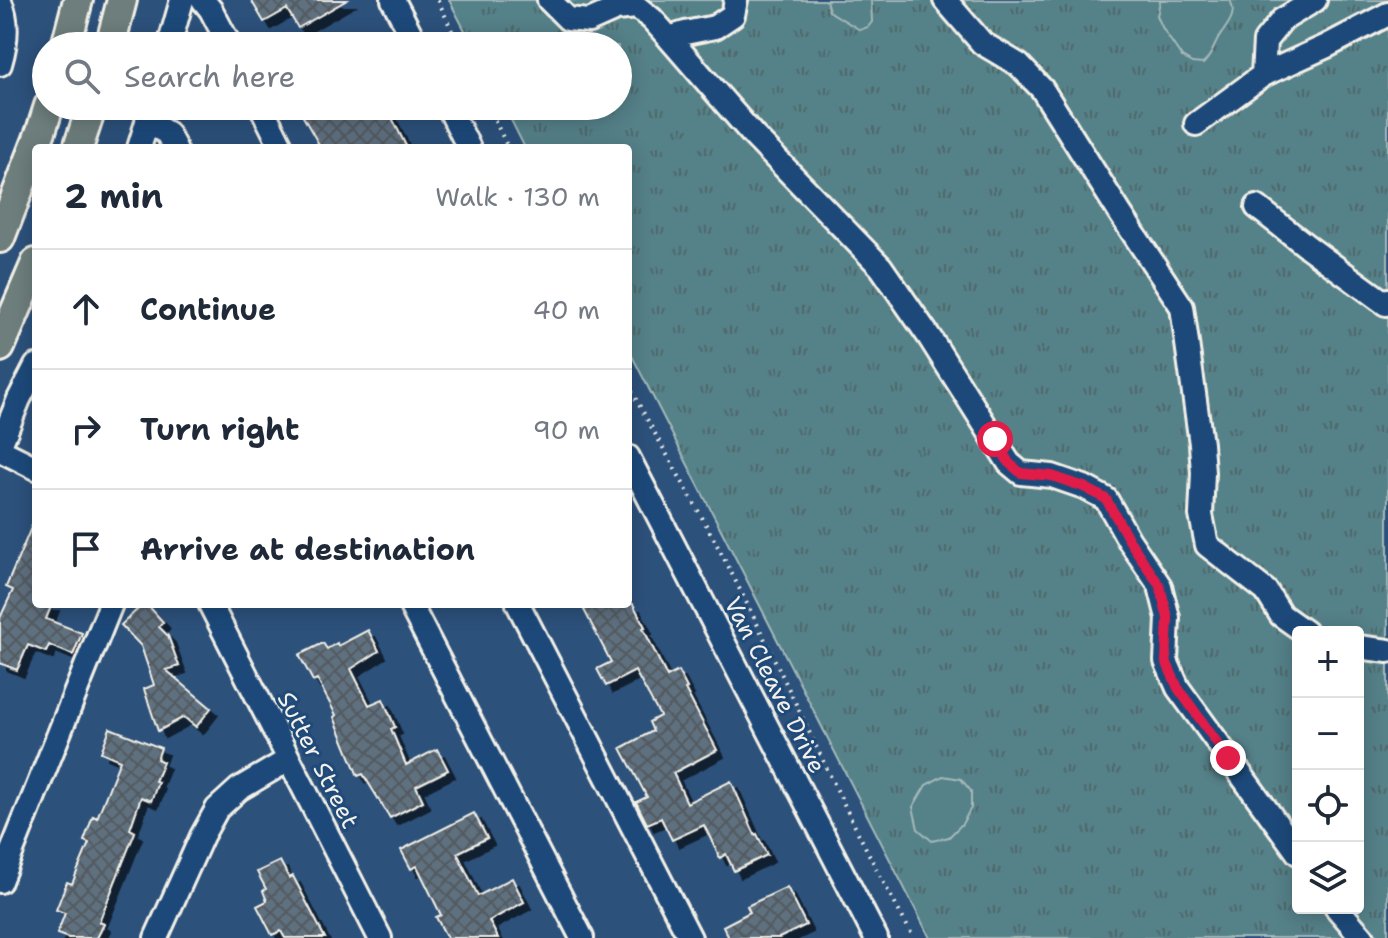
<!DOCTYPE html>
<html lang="en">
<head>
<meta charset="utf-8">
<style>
  body { margin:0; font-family:"Shantell Sans",sans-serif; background:#f2f2f3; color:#1f2937 }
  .controls { position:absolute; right:24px; bottom:24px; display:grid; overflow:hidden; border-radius:8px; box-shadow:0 4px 20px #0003 }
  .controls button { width:72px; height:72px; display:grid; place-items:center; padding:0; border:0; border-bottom:2px solid #e0e1e3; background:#fff; color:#1f2937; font:40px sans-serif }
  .stop { position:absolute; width:24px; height:24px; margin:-18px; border:6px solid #e11d48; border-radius:50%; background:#fff }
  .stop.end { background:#e11d48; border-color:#fff; box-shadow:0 2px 8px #0008 }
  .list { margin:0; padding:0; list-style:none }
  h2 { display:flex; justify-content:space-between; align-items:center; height:104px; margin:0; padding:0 32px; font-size:34px }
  h2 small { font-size:26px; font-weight:400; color:#747a83 }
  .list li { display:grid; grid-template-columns:52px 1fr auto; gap:24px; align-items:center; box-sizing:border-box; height:120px; padding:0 32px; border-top:2px solid #e0e1e3 }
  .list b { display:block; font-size:30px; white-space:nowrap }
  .list em { font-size:26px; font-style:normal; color:#747a83 }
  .icon { flex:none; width:44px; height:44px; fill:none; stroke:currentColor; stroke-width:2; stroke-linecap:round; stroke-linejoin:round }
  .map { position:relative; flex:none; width:1388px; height:938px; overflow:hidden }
  .search { position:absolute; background:#fff; box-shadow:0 4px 20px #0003; left:32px; top:32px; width:600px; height:88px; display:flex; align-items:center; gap:20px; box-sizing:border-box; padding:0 28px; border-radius:44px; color:#747a83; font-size:30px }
  .panel { position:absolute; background:#fff; box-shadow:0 4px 20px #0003; left:32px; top:144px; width:600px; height:464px; border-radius:8px }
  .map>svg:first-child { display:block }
  .grass { fill:url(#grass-tufts); stroke:#a4b9b8; stroke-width:2; fill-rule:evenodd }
  .pitch { fill:#548189; stroke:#a4b9b8; stroke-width:2 }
  .building { fill:url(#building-cross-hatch); stroke:#f4f1e8; stroke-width:2; filter:url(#shadow) }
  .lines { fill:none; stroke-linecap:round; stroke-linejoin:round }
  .minor-casing { stroke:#f4f1e8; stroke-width:28 }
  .major-casing { stroke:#f4f1e8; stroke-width:34 }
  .path { stroke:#f4f1e8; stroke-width:4; stroke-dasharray:2 6; stroke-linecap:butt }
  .minor { stroke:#1f4a7a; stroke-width:22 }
  .major { stroke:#6d7e7c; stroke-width:28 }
  .route { stroke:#e11d48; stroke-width:10 }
  .labels { text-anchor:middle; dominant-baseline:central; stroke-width:6; stroke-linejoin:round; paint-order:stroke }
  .street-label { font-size:24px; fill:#f4f1e8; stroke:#1f4a7a }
</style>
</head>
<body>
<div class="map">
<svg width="1388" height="938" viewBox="0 0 1388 938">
  <defs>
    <pattern id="grass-tufts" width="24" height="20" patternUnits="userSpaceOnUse" patternTransform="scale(2)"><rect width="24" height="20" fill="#548189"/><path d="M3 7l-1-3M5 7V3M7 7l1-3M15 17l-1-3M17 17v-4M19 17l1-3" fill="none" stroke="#4f676b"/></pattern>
    <pattern id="building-cross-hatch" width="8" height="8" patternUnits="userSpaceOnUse" patternTransform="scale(2)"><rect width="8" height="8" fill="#5e6f7f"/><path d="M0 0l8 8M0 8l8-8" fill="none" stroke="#525a60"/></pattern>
    <filter id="shadow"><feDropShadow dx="7" dy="7" stdDeviation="0" flood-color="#0009"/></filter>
  </defs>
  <rect width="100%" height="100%" fill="#2c517b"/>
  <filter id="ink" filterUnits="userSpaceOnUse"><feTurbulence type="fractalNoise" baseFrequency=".0125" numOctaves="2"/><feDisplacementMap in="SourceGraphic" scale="16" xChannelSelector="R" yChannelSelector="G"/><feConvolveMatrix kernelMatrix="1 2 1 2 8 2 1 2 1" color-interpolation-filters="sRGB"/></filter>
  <g filter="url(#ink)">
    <!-- grass -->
    <path class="grass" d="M449 0H1388V938H930L628 348V148H525L504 106H618V46H473ZM1298 632H1358V908H1298Z"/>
    <!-- pitch -->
    <path class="pitch" d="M826 0H871L872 22 868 27 860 30 829 11Z
      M1162 0H1230C1239 17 1224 27 1217 41 1212 51 1211 56 1203 64L1192 63 1182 57 1163 29 1157 16 1160 1Z
      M943 776 961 779 971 791V808L962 824 949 837 932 841 918 829 913 807 926 785Z"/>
    <!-- building -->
    <path class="building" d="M251 0H347L298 28 287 9 264 22Z
      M297 106H386L407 148H321Z
      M36 516V604H52L46 619 82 633 73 655 49 645 46 652 28 645 17 670 0 663V618L13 590 6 587Z
      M143 604H147L163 622 159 627 168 636 179 666 166 670 211 708 196 727 184 717 158 731 144 689 154 685 141 646 121 625Z
      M581 604H633L645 627 643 628 667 677 678 671 687 688 685 689 717 750 673 773 687 803 731 781 755 835 757 834 767 855 734 871 726 854 720 858 704 825 672 840 661 818 647 824 636 802 647 797 621 748 653 731 649 722 660 716 635 671 606 686 597 669 611 662Z
      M368 630 379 651 351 669 369 705 383 699 395 727 391 729 406 765 437 749 448 770 416 786 423 801 390 818 363 774 358 776 334 717 336 715 317 679 313 681 299 655 323 643 327 649 337 643 338 646Z
      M110 728 161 748 157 759 163 762 155 781 158 782 151 801 141 797 130 829 135 832 99 922 104 924 97 938H68L57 934 65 913 56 910 67 882 72 884 89 843 84 841 93 816 97 818 120 760 101 752Z
      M474 813 487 838 457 853 478 896 512 878 524 902 489 921 498 938H447L436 917 441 915 417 866 411 869 401 850Z
      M280 861 289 878 293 876 325 938H285L281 931 272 935 257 906 267 901 263 891 266 889 257 872Z
      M787 887 806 925 779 938H729L723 926 750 912 747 906Z"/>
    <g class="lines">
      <!-- minor casing -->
      <g class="minor-casing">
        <path id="minor" d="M203 0 211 10 230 46
          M393 0 417 46
          M549 0 568 19 589 21 616 9 637 7 652 19 669 38
          M736 0 733 15 715 27 685 33 669 38 754 136 881 267 930 338 1009 463 1021 473 1052 476 1084 487 1106 499 1129 540 1160 586 1168 618 1166 661 1178 688 1298 853
          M945 0 982 43 1019 65 1042 89 1120 213 1182 307 1201 444 1203 473 1201 515 1207 545 1266 591 1281 615 1305 632
          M0 2C9 21 6 44 0 64
          M169 46 182 0
          M1263 75 1327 46 1388 14
          M261 106 282 148
          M448 106 469 148
          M147 121 167 133 175 148
          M1196 124 1263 75 1265 41 1282 20 1315 0
          M139 148 152 106
          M1257 207 1308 247 1386 304 1388 300
          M0 446 19 399 36 366
          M0 450 36 468
          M628 457 876 938
          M210 604 380 938
          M410 604 582 938
          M518 604 690 938
          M1358 647 1388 651
          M0 881 111 604
          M1337 908 1363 938
          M156 938 202 836 217 809 239 789 288 760"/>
      </g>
      <!-- major casing -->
      <g class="major-casing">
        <path id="major" d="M66 46 78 0
          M110 46 122 0
          M78 148 92 106
          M0 238 41 131 49 106
          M0 347 36 263"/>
      </g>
      <!-- path -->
      <path class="path" d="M438 0 459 46
        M488 106 508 148
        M628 384C664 452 704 517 738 586 798 703 849 824 914 938"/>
      <!-- minor -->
      <use href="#minor" class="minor"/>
      <!-- major -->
      <use href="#major" class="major"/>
    </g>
  </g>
  <g class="lines" filter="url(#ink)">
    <!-- route -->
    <path class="route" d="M995 439 1009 463 1021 473 1052 476 1084 487 1106 499 1129 540 1160 586 1168 618 1166 661 1178 688 1228 758"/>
  </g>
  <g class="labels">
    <!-- street labels -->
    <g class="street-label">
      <text transform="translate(775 685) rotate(63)">Van Cleave Drive</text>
      <text transform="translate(318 760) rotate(63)">Sutter Street</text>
    </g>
  </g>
</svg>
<div class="controls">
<button>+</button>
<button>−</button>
<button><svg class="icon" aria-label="locate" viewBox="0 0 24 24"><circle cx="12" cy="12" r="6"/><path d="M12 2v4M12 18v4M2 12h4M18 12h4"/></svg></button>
<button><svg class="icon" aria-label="layers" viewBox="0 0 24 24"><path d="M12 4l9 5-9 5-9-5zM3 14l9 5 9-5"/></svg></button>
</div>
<div class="stop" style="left:995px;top:439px"></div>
<div class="stop end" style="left:1228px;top:758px"></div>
<div class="search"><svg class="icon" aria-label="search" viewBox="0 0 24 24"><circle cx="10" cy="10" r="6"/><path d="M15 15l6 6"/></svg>Search here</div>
<section class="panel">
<h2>2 min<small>Walk · 130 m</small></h2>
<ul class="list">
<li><svg class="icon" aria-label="ahead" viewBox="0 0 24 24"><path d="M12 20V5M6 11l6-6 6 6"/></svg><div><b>Continue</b></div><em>40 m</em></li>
<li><svg class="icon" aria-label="right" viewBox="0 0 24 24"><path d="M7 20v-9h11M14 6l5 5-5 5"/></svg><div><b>Turn right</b></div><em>90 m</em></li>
<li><svg class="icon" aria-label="arrive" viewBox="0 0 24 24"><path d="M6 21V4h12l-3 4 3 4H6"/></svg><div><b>Arrive at destination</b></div></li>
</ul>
</section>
</div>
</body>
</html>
